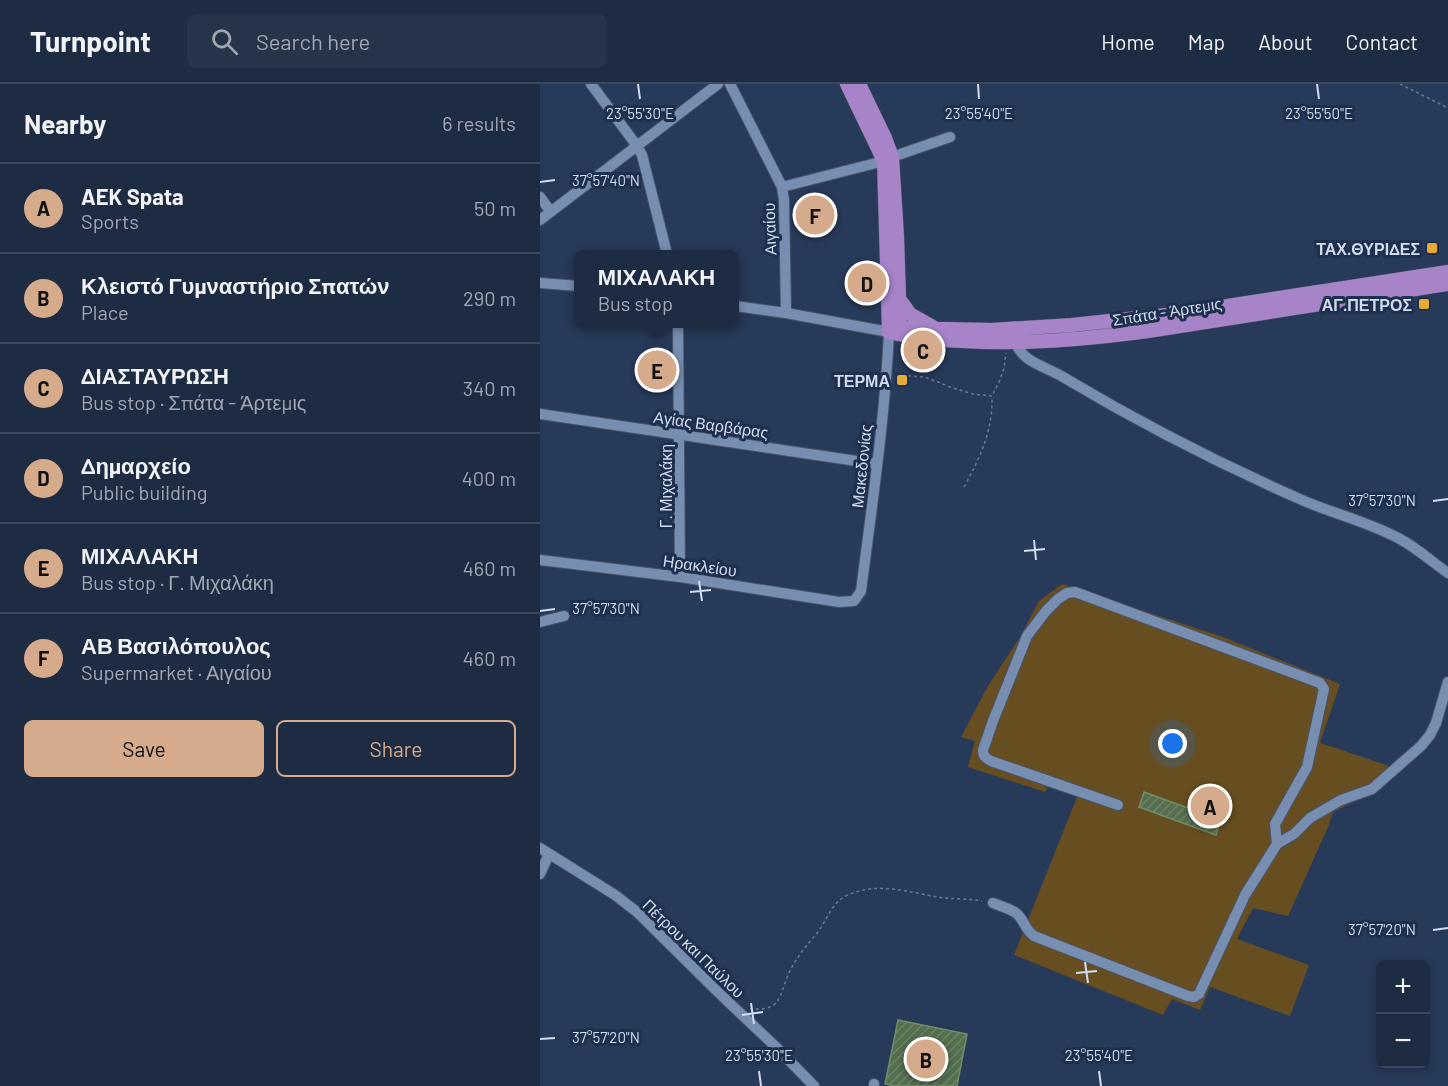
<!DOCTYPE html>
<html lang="en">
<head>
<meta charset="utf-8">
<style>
  body { margin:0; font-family:Barlow,sans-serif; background:#26344a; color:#f1f3f6 }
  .controls { position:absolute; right:18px; bottom:18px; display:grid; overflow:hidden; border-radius:9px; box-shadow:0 3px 9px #0003 }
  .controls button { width:54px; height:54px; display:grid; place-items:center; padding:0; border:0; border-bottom:2px solid #3c485c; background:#1e2c43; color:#f1f3f6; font:30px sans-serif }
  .you { position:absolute; left:633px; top:660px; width:21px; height:21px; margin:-15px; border:4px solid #fff; border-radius:50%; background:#1a73e8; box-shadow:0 0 0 9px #1a73e833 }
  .badge { display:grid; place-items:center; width:39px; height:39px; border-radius:50%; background:#d6ab8b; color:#111; font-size:20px; font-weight:700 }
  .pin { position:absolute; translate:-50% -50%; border:3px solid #fff; box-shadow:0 2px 6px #0006 }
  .popup { position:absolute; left:34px; top:166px; width:165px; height:78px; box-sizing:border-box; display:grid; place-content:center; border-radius:9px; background:#1e2c43; filter:drop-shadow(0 2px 4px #0005); font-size:20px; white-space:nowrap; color:#a1a7b2 }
  .popup b { font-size:22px; color:#f1f3f6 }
  .popup::after { content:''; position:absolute; left:50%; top:100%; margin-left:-12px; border:12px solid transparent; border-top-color:#1e2c43 }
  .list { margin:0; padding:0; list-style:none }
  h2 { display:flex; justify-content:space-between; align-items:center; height:78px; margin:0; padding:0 24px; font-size:26px }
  h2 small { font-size:20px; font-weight:400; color:#a1a7b2 }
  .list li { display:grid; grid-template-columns:39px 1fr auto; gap:18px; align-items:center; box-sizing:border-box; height:90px; padding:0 24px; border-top:2px solid #3c485c }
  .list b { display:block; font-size:22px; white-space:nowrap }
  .list p { margin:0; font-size:20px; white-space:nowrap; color:#a1a7b2 }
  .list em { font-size:20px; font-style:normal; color:#a1a7b2 }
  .actions { display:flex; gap:12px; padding:18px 24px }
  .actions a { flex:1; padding:14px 0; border:2px solid #d6ab8b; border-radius:9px; text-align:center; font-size:21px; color:#d6ab8b }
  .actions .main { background:#d6ab8b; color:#111 }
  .icon { flex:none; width:33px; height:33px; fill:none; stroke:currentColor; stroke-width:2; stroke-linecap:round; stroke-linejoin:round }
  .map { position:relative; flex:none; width:908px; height:1002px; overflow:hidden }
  header { display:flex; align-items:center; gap:36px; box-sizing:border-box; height:84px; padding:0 30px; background:#1e2c43; border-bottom:2px solid #3c485c }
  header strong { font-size:28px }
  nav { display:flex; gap:33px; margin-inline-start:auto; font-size:21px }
  .search { width:420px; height:54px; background:#26344a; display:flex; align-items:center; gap:15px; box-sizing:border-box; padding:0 21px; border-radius:9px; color:#a1a7b2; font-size:22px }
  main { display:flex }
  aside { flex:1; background:#1e2c43 }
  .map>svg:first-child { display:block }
  .pitch { fill:#674e20 }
  .building { fill:url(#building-hatch); stroke:#708c6a; stroke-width:1.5 }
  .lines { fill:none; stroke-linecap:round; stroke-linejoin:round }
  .minor-casing { stroke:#46556f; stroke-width:12 }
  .major-casing { stroke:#46556f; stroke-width:15 }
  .path { stroke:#6a7a94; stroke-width:1.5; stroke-dasharray:3 3; stroke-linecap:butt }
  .minor { stroke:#788eb1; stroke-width:10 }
  .major { stroke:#a783c8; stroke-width:14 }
  .ticks { fill:none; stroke:#d0dbef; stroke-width:2 }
  .poi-dot { fill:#e7ac37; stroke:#1e304e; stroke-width:2 }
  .labels { text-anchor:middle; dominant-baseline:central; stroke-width:6; stroke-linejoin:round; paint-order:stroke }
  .street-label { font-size:16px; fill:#d0dbef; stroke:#1e304e }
  .poi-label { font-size:16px; font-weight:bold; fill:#d0dbef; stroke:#1e304e; text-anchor:end }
  .ticks-label { font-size:15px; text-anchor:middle; fill:#d0dbef; stroke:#1e304e; stroke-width:6; stroke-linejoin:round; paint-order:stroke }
</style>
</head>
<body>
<header>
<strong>Turnpoint</strong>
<div class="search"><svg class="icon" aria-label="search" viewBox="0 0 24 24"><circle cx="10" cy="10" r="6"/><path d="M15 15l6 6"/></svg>Search here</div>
<nav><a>Home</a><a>Map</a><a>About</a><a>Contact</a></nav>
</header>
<main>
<aside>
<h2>Nearby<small>6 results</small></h2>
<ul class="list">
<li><span class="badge">A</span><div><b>AEK Spata</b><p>Sports</p></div><em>50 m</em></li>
<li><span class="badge">B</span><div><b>Κλειστό Γυμναστήριο Σπατών</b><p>Place</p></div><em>290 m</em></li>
<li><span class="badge">C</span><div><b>ΔΙΑΣΤΑΥΡΩΣΗ</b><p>Bus stop · Σπάτα - Άρτεμις</p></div><em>340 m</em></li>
<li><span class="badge">D</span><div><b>Δημαρχείο</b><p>Public building</p></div><em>400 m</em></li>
<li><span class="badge">E</span><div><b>ΜΙΧΑΛΑΚΗ</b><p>Bus stop · Γ. Μιχαλάκη</p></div><em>460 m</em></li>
<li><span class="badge">F</span><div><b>ΑΒ Βασιλόπουλος</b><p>Supermarket · Αιγαίου</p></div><em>460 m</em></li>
</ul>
<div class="actions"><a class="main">Save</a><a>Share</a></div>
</aside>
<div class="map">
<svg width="908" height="1002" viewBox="0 0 908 1002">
  <defs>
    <pattern id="building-hatch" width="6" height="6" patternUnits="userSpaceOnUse" patternTransform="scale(1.5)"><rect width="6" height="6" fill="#546e4e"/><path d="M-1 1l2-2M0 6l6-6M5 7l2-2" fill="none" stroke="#6c8268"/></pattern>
  </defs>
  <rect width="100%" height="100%" fill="#283a59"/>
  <!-- pitch -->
  <path class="pitch" d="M522 500 683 553 800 600 780 659 846 681 857 687 838 706 793 728 788 743 748 832 713 824 697 855 769 881 750 932 670 903 660 926 632 915 623 931 474 871 537 713 508 703 505 708 428 683 435 657 421 653 448 602 480 553 499 517Z"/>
  <!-- building -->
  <path class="building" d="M604 708 681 736 676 751 599 723Z
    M358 936 427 950 417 1002H355L345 1000Z"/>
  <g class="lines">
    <!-- minor casing -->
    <g class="minor-casing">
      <path id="minor" d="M51 0 97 62 102 71 127 170
        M190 0 242 103 244 116 246 229
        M242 103 344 77 352 73 410 53
        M0 113 11 128
        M0 136 178 0
        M0 199 39 202
        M138 240 140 493
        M476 259C482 278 507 283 523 293 600 339 680 380 762 416 794 430 829 438 860 455 877 464 892 478 908 489
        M0 330 337 380
        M0 476 140 493 299 518 314 517 321 507C332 421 345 334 349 248L246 229 195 222
        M0 538 24 532
        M578 721 451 677C446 674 443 673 443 666L453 637 487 552 506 527 518 515 527 509 535 508 780 599 784 605 767 683 735 740 737 760
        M0 764 75 811 97 828 181 911 237 964 274 1002
        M0 790 9 770
        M453 819C460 822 469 824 476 829 484 835 485 846 494 852L648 912 654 913 659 910 705 811 737 760 754 750 770 734 782 727 801 716 832 705 881 662 890 651 896 639 908 598
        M334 1000V1002"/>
    </g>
    <!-- major casing -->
    <g class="major-casing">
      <path id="major" d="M307 0 344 77 349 248
        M319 0 345 54 352 73 357 152 360 244
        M360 216 370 230 393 243
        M362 244 451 246 532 241 635 230 908 188
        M349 248C373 254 398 256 423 257 485 261 546 255 608 247L908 200"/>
    </g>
    <!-- path -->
    <path class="path" d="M860 0 908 24
      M356 291 385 293 410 303 433 310 452 312 460 296 464 284 466 269
      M424 403C440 374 453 346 452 313
      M210 925C218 925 229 926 236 919 243 910 245 895 251 885 258 871 268 860 278 848 288 834 292 817 310 810 342 797 373 810 405 814 417 815 430 815 442 817"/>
    <!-- minor -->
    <use href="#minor" class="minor"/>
    <!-- major -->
    <use href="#major" class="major"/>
  </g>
  <!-- ticks -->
  <path class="ticks" d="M98 0 100 15M438 0 439 15M777 0 779 15M0 98 15 96M893 417 908 415M494 456 496 476M484 467 505 465M159 497 162 517M150 508 171 506M0 527 15 525M893 846 908 844M545 878 548 899M536 889 557 887M211 919 214 940M202 931 223 928M0 955 15 954M219 987 221 1002M559 987 561 1002"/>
  <!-- markers -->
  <g class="poi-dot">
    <rect x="886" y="158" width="12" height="12" rx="3"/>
    <rect x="878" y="214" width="12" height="12" rx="3"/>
    <rect x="356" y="290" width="12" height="12" rx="3"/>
  </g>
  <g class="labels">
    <!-- street labels -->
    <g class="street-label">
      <text transform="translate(229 145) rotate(-92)">Αιγαίου</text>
      <text transform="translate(627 227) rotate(-9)">Σπάτα - Άρτεμις</text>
      <text transform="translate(171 340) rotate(8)">Αγίας Βαρβάρας</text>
      <text transform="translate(321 382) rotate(-84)">Μακεδονίας</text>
      <text transform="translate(125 402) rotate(-90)">Γ. Μιχαλάκη</text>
      <text transform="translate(160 481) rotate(8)">Ηρακλείου</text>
      <text transform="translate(154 864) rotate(44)">Πέτρου και Παύλου</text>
    </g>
    <!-- poi labels -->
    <g class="poi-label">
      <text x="880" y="164">ΤΑΧ.ΘΥΡΙΔΕΣ</text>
      <text x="872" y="220">ΑΓ.ΠΕΤΡΟΣ</text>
      <text x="350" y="296">ΤΕΡΜΑ</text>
    </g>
  </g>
  <g class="ticks-label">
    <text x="100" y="35">23°55'30"E</text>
    <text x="439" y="35">23°55'40"E</text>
    <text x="779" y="35">23°55'50"E</text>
    <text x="66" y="102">37°57'40"N</text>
    <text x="842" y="422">37°57'30"N</text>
    <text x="66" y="530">37°57'30"N</text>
    <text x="842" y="851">37°57'20"N</text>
    <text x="66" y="959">37°57'20"N</text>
    <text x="219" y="977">23°55'30"E</text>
    <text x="559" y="977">23°55'40"E</text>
  </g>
</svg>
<div class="controls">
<button>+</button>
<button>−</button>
</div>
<div class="you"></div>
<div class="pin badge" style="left:670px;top:722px">A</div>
<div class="pin badge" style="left:386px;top:975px">B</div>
<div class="pin badge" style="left:383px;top:266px">C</div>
<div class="pin badge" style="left:327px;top:199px">D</div>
<div class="pin badge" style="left:117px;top:286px">E</div>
<div class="popup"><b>ΜΙΧΑΛΑΚΗ</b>Bus stop</div>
<div class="pin badge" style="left:275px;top:131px">F</div>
</div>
</main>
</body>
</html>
